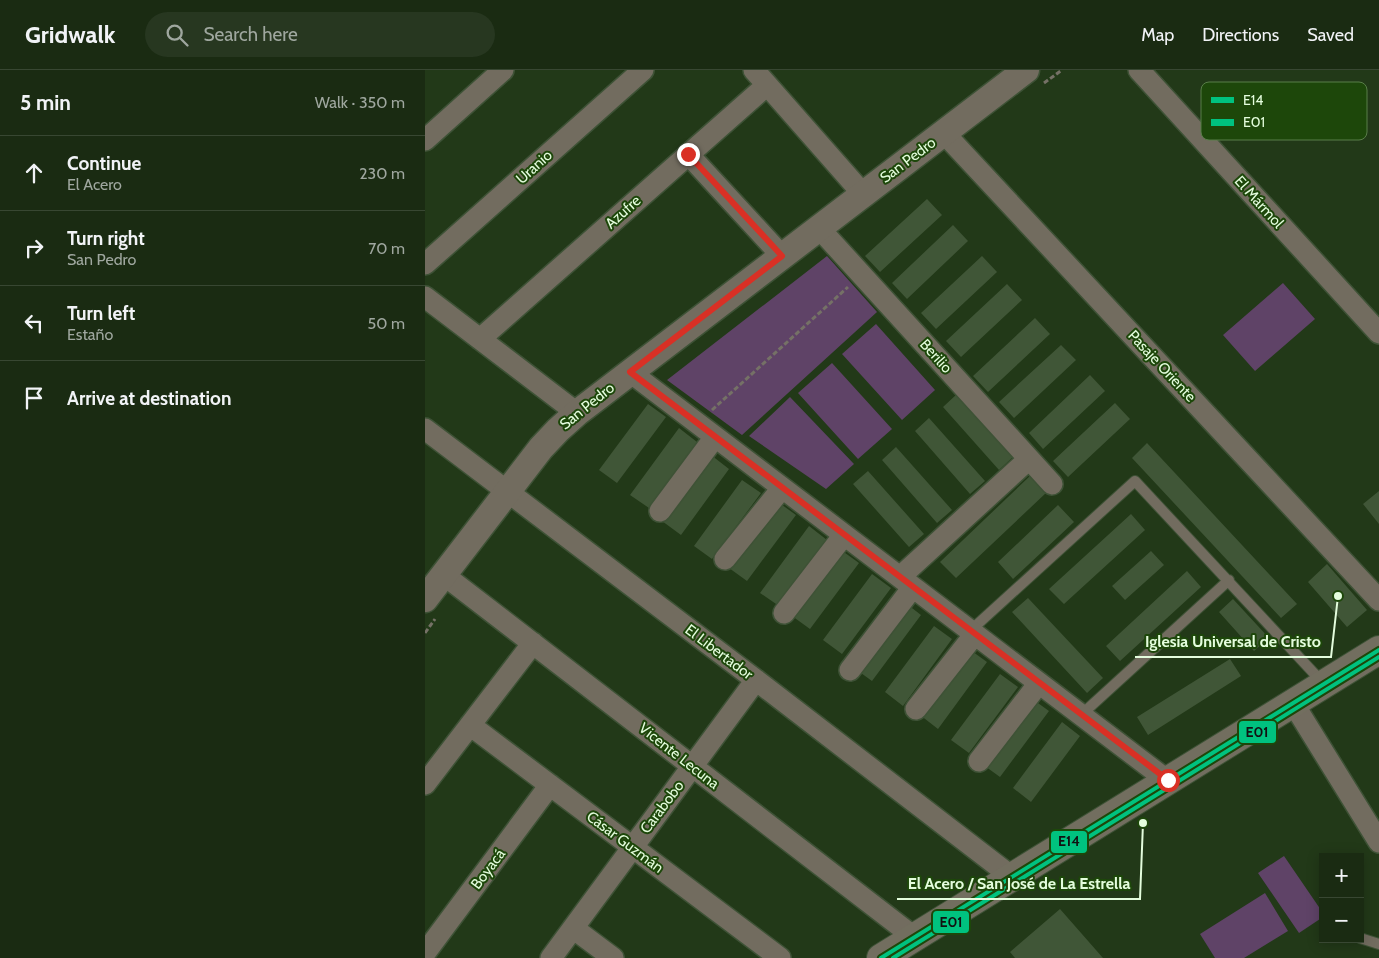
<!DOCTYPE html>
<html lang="en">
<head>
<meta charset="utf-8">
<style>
  body { margin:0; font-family:Cabin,sans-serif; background:#273720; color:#f1f3f6 }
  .controls { position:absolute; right:15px; bottom:15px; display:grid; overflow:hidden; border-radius:0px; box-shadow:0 2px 12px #0003 }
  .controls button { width:45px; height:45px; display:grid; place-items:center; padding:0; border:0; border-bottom:1px solid #384732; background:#1a2b12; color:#f1f3f6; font:25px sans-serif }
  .stop { position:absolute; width:15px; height:15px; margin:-11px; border:4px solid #d93025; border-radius:50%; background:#fff }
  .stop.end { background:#d93025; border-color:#fff; box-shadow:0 1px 5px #0008 }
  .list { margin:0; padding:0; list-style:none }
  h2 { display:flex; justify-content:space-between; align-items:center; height:65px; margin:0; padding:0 20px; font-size:21px }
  h2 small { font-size:16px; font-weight:400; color:#9fa79f }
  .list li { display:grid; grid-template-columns:32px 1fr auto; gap:15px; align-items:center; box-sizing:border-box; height:75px; padding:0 20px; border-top:1px solid #384732 }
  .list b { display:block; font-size:19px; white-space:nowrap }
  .list p { margin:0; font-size:16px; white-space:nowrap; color:#9fa79f }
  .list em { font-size:16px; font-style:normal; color:#9fa79f }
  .icon { flex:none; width:28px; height:28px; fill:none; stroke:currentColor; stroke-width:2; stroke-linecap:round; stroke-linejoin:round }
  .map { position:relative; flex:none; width:954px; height:888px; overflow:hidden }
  header { display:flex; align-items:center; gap:30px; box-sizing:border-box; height:70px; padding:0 25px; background:#1a2b12; border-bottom:1px solid #384732 }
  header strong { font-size:24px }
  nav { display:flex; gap:28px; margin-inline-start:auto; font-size:18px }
  .search { width:350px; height:45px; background:#273720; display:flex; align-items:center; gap:12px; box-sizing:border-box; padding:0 18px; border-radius:28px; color:#9fa79f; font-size:19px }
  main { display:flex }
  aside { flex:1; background:#1a2b12 }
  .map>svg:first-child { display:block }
  .green { fill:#5f4367 }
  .building { fill:#405637 }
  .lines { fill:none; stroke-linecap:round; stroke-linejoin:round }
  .service-casing { stroke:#3e5236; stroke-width:12 }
  .minor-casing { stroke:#3e5236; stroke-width:24 }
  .tertiary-casing { stroke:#3e5236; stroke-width:29 }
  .secondary-casing { stroke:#3e5236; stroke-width:30 }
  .path { stroke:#757166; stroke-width:3; stroke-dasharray:5 2.5; stroke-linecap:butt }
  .service { stroke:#726c5f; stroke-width:10 }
  .minor { stroke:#726c5f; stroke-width:21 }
  .tertiary { stroke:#726c5f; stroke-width:26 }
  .secondary { stroke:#726e5f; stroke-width:28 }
  .bus-1-casing { stroke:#1d470a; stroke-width:8 }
  .bus-2-casing { stroke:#1d470a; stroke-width:8 }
  .bus-1 { stroke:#00c27f; stroke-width:4 }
  .bus-2 { stroke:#00c27f; stroke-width:4 }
  .route { stroke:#d93025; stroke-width:6 }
  .labels { text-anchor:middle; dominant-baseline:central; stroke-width:4; stroke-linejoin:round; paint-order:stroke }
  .street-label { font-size:15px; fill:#e4fddd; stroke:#1d470a }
  .key { fill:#1d470a; stroke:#597e49; stroke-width:1 }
  .key-label { font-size:14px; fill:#e4fddd }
  .leader { fill:none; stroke:#e4fddd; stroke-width:2 }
  .callout-dot { fill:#e4fddd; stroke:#1d470a; stroke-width:2 }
  .callout-label { font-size:16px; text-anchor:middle; font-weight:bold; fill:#e4fddd; stroke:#1d470a; stroke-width:4; stroke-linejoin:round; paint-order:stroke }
  .line-badge { stroke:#1d470a; stroke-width:2 }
  .pale-badge-label { font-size:14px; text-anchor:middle; font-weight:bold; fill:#111 }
</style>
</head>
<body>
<header>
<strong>Gridwalk</strong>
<div class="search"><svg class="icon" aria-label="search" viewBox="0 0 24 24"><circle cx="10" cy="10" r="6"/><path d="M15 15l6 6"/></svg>Search here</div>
<nav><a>Map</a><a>Directions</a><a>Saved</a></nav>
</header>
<main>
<aside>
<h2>5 min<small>Walk · 350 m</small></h2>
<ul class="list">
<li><svg class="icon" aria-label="ahead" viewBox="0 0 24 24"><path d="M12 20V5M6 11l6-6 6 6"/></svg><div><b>Continue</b><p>El Acero</p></div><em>230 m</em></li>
<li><svg class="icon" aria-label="right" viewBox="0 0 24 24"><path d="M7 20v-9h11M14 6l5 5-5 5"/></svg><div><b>Turn right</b><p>San Pedro</p></div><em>70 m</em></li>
<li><svg class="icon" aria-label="left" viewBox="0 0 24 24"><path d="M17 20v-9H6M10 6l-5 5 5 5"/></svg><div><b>Turn left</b><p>Estaño</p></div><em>50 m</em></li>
<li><svg class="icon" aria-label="arrive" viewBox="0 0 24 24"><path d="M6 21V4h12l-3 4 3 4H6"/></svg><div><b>Arrive at destination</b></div></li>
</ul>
</aside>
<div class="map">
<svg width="954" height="888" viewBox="0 0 954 888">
  <rect width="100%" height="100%" fill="#223918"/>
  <!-- green -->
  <path class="green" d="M402 186 452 242 317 365 242 310Z
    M858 213 890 249 830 301 798 265Z
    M451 254 510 320 477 350 417 284Z
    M407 293 467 359 433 389 373 323Z
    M365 327 429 394 401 419 324 366Z
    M859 786 898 843V847L874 863 833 803Z
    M840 823 863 861 819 888H790L775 864Z"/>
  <!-- building -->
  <path class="building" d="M502 129 517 145 455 202 440 186Z
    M528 155 543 171 482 229 467 213Z
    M557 186 572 202 511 259 496 243Z
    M582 214 597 230 536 287 521 271Z
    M610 248 625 264 563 322 548 306Z
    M636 275 651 290 589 348 574 332Z
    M665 305 680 321 618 379 604 363Z
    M532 324 588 387 574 400 518 337Z
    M690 333 705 349 643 407 628 391Z
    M223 334 241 347 192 413 174 400Z
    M504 348 560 411 545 424 490 361Z
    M254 358 272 372 224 438 205 425Z
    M722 373 872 534 856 548 707 388Z
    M471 377 527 440 512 453 457 390Z
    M286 385 304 399 256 465 237 451Z
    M443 401 499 464 484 477 428 414Z
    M606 405 622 422 531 508 515 492Z
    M317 410 336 423 287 489 269 476Z
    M954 421V454L938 434Z
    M353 432 371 445 322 511 304 498Z
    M633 435 649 452 588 509 573 492Z
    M706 444 720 460 639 534 624 519Z
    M384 456 402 470 354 536 335 523Z
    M416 480 434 493 385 559 367 546Z
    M726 481 739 495 700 530 687 516Z
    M902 494 942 540 922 557 883 512Z
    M762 501 776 517 695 591 681 576Z
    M447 504 466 518 417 584 398 570Z
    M603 528 678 608 662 623 587 542Z
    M808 529 844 568 829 581 794 542Z
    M478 531 496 545 447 611 429 598Z
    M509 556 527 569 478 636 460 622Z
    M544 579 562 592 513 659 495 645Z
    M805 589 816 606 723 665 712 647Z
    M575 604 593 617 544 683 526 670Z
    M606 628 624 641 575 707 557 694Z
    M637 652 655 666 606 732 588 718Z
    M635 839 678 888H590L585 882Z"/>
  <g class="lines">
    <!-- service casing -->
    <g class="service-casing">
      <path id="service" d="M545 561 710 411 898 613
        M656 645 804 510
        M935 868 954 874"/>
    </g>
    <!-- minor casing -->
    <g class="minor-casing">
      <path id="minor" d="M329 0 438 124
        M714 0 954 263
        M519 63 954 530
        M0 70 78 0
        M263 84 357 186
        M394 158 627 414
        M0 194 218 0
        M0 227 152 343
        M55 269 342 15
        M205 302 743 711
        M0 359 331 610 587 807
        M235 441 290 367
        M300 489 357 418
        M19 505 489 867
        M475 507 604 389
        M359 543 419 465
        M425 600 488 517
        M868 633 954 772
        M491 639 550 564
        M45 655 355 888
        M554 691 614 613
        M0 714 108 573
        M148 858 188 888
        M0 883 125 715
        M126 888 331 610"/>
    </g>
    <!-- tertiary casing -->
    <g class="tertiary-casing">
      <path id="tertiary" d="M0 529 116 378 133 360 152 343 601 0"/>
    </g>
    <!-- secondary casing -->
    <g class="secondary-casing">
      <path id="secondary" d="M456 888 954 580"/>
    </g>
    <!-- path -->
    <path class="path" d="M619 13 637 0
      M287 340 423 217
      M0 563 10 549"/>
    <!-- service -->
    <use href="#service" class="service"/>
    <!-- minor -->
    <use href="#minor" class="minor"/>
    <!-- tertiary -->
    <use href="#tertiary" class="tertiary"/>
    <!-- secondary -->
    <use href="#secondary" class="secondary"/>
    <!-- bus-1 casing -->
    <g class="bus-1-casing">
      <path id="bus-1" d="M456 888 954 580"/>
    </g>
    <!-- bus-2 casing -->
    <g class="bus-2-casing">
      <path id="bus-2" d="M468 888 954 587"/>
    </g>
    <!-- bus-1 -->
    <use href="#bus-1" class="bus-1"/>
    <!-- bus-2 -->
    <use href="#bus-2" class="bus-2"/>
  </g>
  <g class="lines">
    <!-- route -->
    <path class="route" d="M263 84 357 186 205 302 743 710"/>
  </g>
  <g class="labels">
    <!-- street labels -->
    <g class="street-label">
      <text transform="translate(483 90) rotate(-37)">San Pedro</text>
      <text transform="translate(109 97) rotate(-42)">Uranio</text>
      <text transform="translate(834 132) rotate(48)">El Mármol</text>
      <text transform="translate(198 142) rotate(-42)">Azufre</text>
      <text transform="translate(511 286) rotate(48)">Berilio</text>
      <text transform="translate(737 296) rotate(47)">Pasaje Oriente</text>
      <text transform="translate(162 336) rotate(-39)">San Pedro</text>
      <text transform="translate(294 582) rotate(37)">El Libertador</text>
      <text transform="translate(254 686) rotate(38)">Vicente Lecuna</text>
      <text transform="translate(237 737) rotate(-53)">Carabobo</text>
      <text transform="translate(200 772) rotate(37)">Cásar Guzmán</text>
      <text transform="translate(63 799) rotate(-53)">Boyacá</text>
    </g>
  </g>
  <!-- legend -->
  <rect x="776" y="12" width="166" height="58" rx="8" class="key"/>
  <rect x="786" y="27" width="23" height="6" fill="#00c27f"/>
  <rect x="786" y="49" width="23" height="7" fill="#00c27f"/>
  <g class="key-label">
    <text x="818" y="35">E14</text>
    <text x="818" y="57">E01</text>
  </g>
  <!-- callouts -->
  <path class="leader" d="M913 526L906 587H710M718 753L715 829H472"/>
  <g class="callout-dot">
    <circle cx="913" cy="526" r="5"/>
    <circle cx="718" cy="753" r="5"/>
  </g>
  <g class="callout-label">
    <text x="808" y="577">Iglesia Universal de Cristo</text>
    <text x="594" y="819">El Acero / San José de La Estrella</text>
  </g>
  <g class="line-badge">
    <rect x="813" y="650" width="39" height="24" rx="5" fill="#00c27f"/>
    <rect x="625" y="760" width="38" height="24" rx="5" fill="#00c27f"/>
    <rect x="507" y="840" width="38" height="24" rx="5" fill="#00c27f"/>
  </g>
  <g class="pale-badge-label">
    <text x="832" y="667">E01</text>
    <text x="644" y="776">E14</text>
    <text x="526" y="857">E01</text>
  </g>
</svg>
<div class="controls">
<button>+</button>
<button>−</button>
</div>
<div class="stop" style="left:743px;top:710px"></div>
<div class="stop end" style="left:263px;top:84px"></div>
</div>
</main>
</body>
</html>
